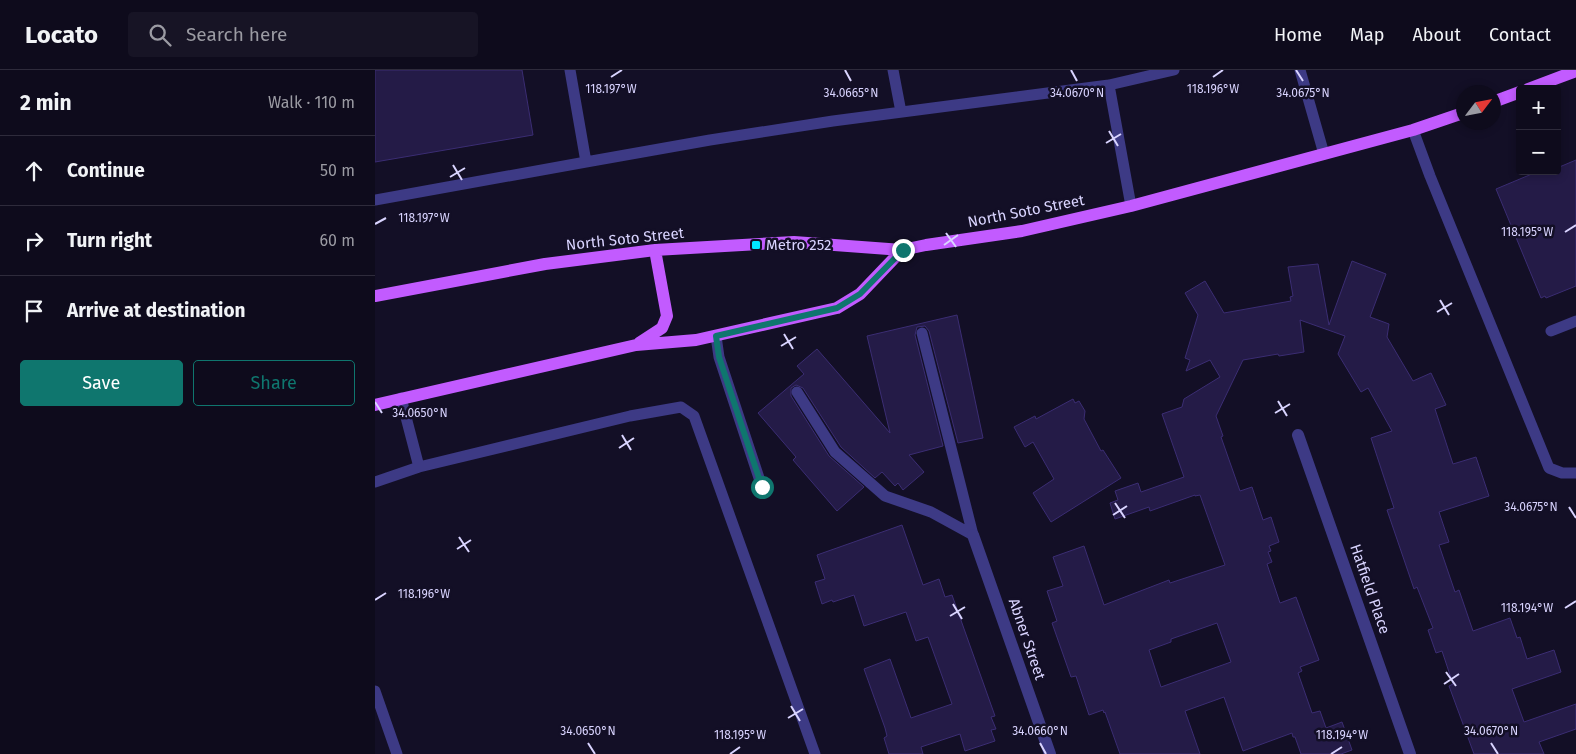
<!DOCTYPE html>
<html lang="en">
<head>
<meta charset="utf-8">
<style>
  body { margin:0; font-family:"Fira Sans",sans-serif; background:#171425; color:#f1f3f6 }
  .controls { position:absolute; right:15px; top:15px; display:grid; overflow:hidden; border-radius:5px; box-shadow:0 2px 8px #0003 }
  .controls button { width:45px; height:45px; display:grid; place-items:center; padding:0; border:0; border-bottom:1px solid #2e2b3b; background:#0e0b1c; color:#f1f3f6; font:25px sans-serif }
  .compass { position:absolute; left:1081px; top:15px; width:45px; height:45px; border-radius:50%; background:#0e0b1c; box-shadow:0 2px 8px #0003; rotate:58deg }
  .stop { position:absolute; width:15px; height:15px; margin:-11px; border:4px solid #0f766e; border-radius:50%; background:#fff }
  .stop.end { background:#0f766e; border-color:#fff; box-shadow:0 1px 5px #0008 }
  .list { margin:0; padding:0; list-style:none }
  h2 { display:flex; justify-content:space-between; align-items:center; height:65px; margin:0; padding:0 20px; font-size:21px }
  h2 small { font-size:16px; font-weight:400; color:#9b9ba3 }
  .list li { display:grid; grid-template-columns:32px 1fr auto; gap:15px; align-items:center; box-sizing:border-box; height:70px; padding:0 20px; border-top:1px solid #2e2b3b }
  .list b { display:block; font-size:19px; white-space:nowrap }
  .list em { font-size:16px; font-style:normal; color:#9b9ba3 }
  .actions { display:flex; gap:10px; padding:15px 20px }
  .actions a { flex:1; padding:11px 0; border:1px solid #0f766e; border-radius:5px; text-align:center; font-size:18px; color:#0f766e }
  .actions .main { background:#0f766e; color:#fff }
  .icon { flex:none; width:28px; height:28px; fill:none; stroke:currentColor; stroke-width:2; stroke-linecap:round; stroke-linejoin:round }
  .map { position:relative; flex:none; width:1201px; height:684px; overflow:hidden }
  header { display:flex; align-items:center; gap:30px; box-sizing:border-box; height:70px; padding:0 25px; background:#0e0b1c; border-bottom:1px solid #2e2b3b }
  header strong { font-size:24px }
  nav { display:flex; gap:28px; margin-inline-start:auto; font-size:18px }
  .search { width:350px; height:45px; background:#171425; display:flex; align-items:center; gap:12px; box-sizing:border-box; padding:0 18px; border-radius:5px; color:#9b9ba3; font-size:19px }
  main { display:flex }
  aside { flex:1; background:#0e0b1c }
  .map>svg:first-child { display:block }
  .building { fill:#241b47; stroke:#3b2d73; fill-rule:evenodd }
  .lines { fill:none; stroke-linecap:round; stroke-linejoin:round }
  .service { stroke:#3d3a85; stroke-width:11 }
  .minor { stroke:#3d3a85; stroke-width:12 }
  .primary { stroke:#c25bff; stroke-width:12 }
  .route { stroke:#0f766e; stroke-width:6 }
  .ticks { fill:none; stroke:#d9d4ff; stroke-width:2 }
  .poi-dot { fill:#00e5ff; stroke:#130f26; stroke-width:2 }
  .labels { text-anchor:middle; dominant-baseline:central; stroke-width:5; stroke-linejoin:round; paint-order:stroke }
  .street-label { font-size:15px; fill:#d9d4ff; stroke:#130f26 }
  .poi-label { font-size:15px; fill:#d9d4ff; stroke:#130f26; text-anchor:start }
  .ticks-label { font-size:12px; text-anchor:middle; fill:#d9d4ff; stroke:#130f26; stroke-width:5; stroke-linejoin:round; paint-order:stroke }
</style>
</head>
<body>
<header>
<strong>Locato</strong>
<div class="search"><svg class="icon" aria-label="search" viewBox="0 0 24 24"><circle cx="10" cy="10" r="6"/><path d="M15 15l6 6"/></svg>Search here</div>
<nav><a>Home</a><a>Map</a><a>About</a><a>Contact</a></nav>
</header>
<main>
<aside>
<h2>2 min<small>Walk · 110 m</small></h2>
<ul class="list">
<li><svg class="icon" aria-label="ahead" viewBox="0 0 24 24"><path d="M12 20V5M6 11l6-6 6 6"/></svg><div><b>Continue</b></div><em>50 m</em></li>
<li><svg class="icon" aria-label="right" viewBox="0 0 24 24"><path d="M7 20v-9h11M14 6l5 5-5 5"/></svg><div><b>Turn right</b></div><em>60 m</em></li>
<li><svg class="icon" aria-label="arrive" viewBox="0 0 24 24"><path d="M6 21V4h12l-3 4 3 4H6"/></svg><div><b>Arrive at destination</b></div></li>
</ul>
<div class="actions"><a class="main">Save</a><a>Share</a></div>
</aside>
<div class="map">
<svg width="1201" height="684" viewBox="0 0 1201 684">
  <rect width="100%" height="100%" fill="#130f26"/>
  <!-- building -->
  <path class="building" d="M0 0H147L158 65 0 92Z
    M1201 90V216L1171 228 1170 226 1166 228 1121 119 1164 101H1182V98Z
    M977 191 1011 204 995 247 1014 254 1012 267 1038 311 1056 303 1071 335 1060 339 1078 394 1101 387 1114 426 1064 442 1074 472 1064 475 1080 522 1084 520 1098 561 1135 548 1142 568 1145 567 1152 589 1179 580 1186 602 1137 619 1149 652 1201 634V659L1164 672 1169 684H1099L1074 616 1078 614 1067 581 1061 583 1053 560 1058 558 1042 517 1039 519 1012 440 1019 438 996 368 1017 361 993 318 986 322 963 284 970 266 925 250 929 282 904 286 903 284 868 290 841 346 848 366 846 367 865 421 877 417 888 450 896 447 904 472 894 476 896 481 893 482 897 492 892 494 905 533 921 527 944 590 925 597 927 601 923 603 937 643 945 641 951 658 967 652 977 680 966 684H926L920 667H918L917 663 868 681 849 627 810 641 825 684H745L730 642 729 643 728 640 714 645 701 606 696 607 677 553 682 551 672 521 688 516 678 487 709 476 729 535 794 510 795 513 850 495 825 425 820 426V425L775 441 774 437 740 449 735 433 743 430 740 421 763 413 766 422 809 407 787 344 807 337 809 329 845 307 835 290 811 301 815 290 810 288 823 245 810 223 830 211 849 243 916 231 915 227 918 226 913 197 943 194 954 255ZM842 553 856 592 786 617 774 580 796 572V569Z
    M582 245 608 368 583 373 554 261 550 256 542 257 540 265 568 376 534 385 549 402 528 420 523 413 520 416 507 402 500 408 466 377 428 318 421 315 416 318V326L454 386 489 417 462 441 418 390 421 387 383 343 429 304 422 296 442 279 515 363 492 266Z
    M698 329 700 333 704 331 710 341 709 349 726 381 728 380 746 408 676 452 658 423 679 409 658 372 650 377 639 357 660 346 661 349Z
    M527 455 548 515 564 509 570 527 577 525 620 646 616 647 621 659 616 660 620 671 590 681 585 664 546 677 548 684H514L509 668 512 666 510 658 489 599 515 589 536 648 577 634 553 567 541 571 531 542 489 556 479 525 458 532 457 530 447 534 440 512 450 509 442 485Z"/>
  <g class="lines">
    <!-- service -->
    <path class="service" d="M195 0 211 92 335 70 458 51 734 15 799 0
      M518 0 526 42
      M925 0 949 84
      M734 15 756 136
      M1038 60 1055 106 1174 398 1187 403H1201
      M0 130 211 92
      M1176 261 1201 251
      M547 263 598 465
      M341 266 344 287 387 417
      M422 322 460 382 510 426 556 442 598 465
      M26 328 44 397
      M0 412 44 397 255 346 306 337 319 346 440 684
      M0 621 22 684"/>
    <!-- minor -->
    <path class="minor" d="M923 365 1035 684
      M598 465 675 684"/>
    <!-- primary -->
    <path class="primary" d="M1153 19 1201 1
      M1118 32 1145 22
      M0 226 170 194 280 180 419 172 527 180 551 175 647 161 756 136 1038 60 1088 43
      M264 273 287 258 292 246 280 180
      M0 335 261 275 321 270 462 238 485 224 527 180"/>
  </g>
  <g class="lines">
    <!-- route -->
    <path class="route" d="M387 417 344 287 341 266 462 238 485 224 528 180"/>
  </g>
  <!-- ticks -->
  <path class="ticks" d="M470 0 476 11M696 0 702 11M921 0 928 11M236 7 247 0M838 7 848 0M734 61 743 76M731 73 746 64M78 95 87 110M75 107 90 98M0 154 11 148M1190 162 1201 155M571 163 581 177M569 175 583 165M1065 230 1074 245M1062 242 1077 233M409 264 418 279M406 276 421 267M903 331 912 346M0 332 7 343M900 343 915 334M247 365 256 380M244 378 259 368M740 433 750 448M1194 437 1201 448M738 445 752 436M84 467 94 482M82 479 96 470M0 530 11 523M578 534 587 549M1190 538 1201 531M575 546 590 537M1071 602 1081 616M1069 614 1084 604M416 636 425 651M413 648 428 639M213 673 220 684M665 673 671 684M1116 673 1123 684M355 684 365 677M956 684 967 677"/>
  <!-- markers -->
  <rect class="poi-dot" x="376" y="170" width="10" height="10" rx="2.5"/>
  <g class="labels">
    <!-- street labels -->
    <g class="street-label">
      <text transform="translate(651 141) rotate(-11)">North Soto Street</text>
      <text transform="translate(250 169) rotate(-6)">North Soto Street</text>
      <text transform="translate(995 519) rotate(71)">Hatfield Place</text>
      <text transform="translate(652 569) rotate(71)">Abner Street</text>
    </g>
    <!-- poi labels -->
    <g class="poi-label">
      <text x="391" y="175">Metro 252</text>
    </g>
  </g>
  <g class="ticks-label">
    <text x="236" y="23">118.197°W</text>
    <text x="838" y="23">118.196°W</text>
    <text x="476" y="27">34.0665°N</text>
    <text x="702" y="27">34.0670°N</text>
    <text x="928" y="27">34.0675°N</text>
    <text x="49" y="152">118.197°W</text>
    <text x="1152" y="166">118.195°W</text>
    <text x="45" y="347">34.0650°N</text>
    <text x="1156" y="441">34.0675°N</text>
    <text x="49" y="528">118.196°W</text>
    <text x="1152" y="542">118.194°W</text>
    <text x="213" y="665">34.0650°N</text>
    <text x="665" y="665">34.0660°N</text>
    <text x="1116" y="665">34.0670°N</text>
    <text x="365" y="669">118.195°W</text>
    <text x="967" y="669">118.194°W</text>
  </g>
</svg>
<div class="controls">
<button>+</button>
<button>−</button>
</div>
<svg class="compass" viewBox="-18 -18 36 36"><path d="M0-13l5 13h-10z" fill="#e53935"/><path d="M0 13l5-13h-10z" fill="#9b9ba3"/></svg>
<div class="stop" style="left:387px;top:417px"></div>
<div class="stop end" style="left:528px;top:180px"></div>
</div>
</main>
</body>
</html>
